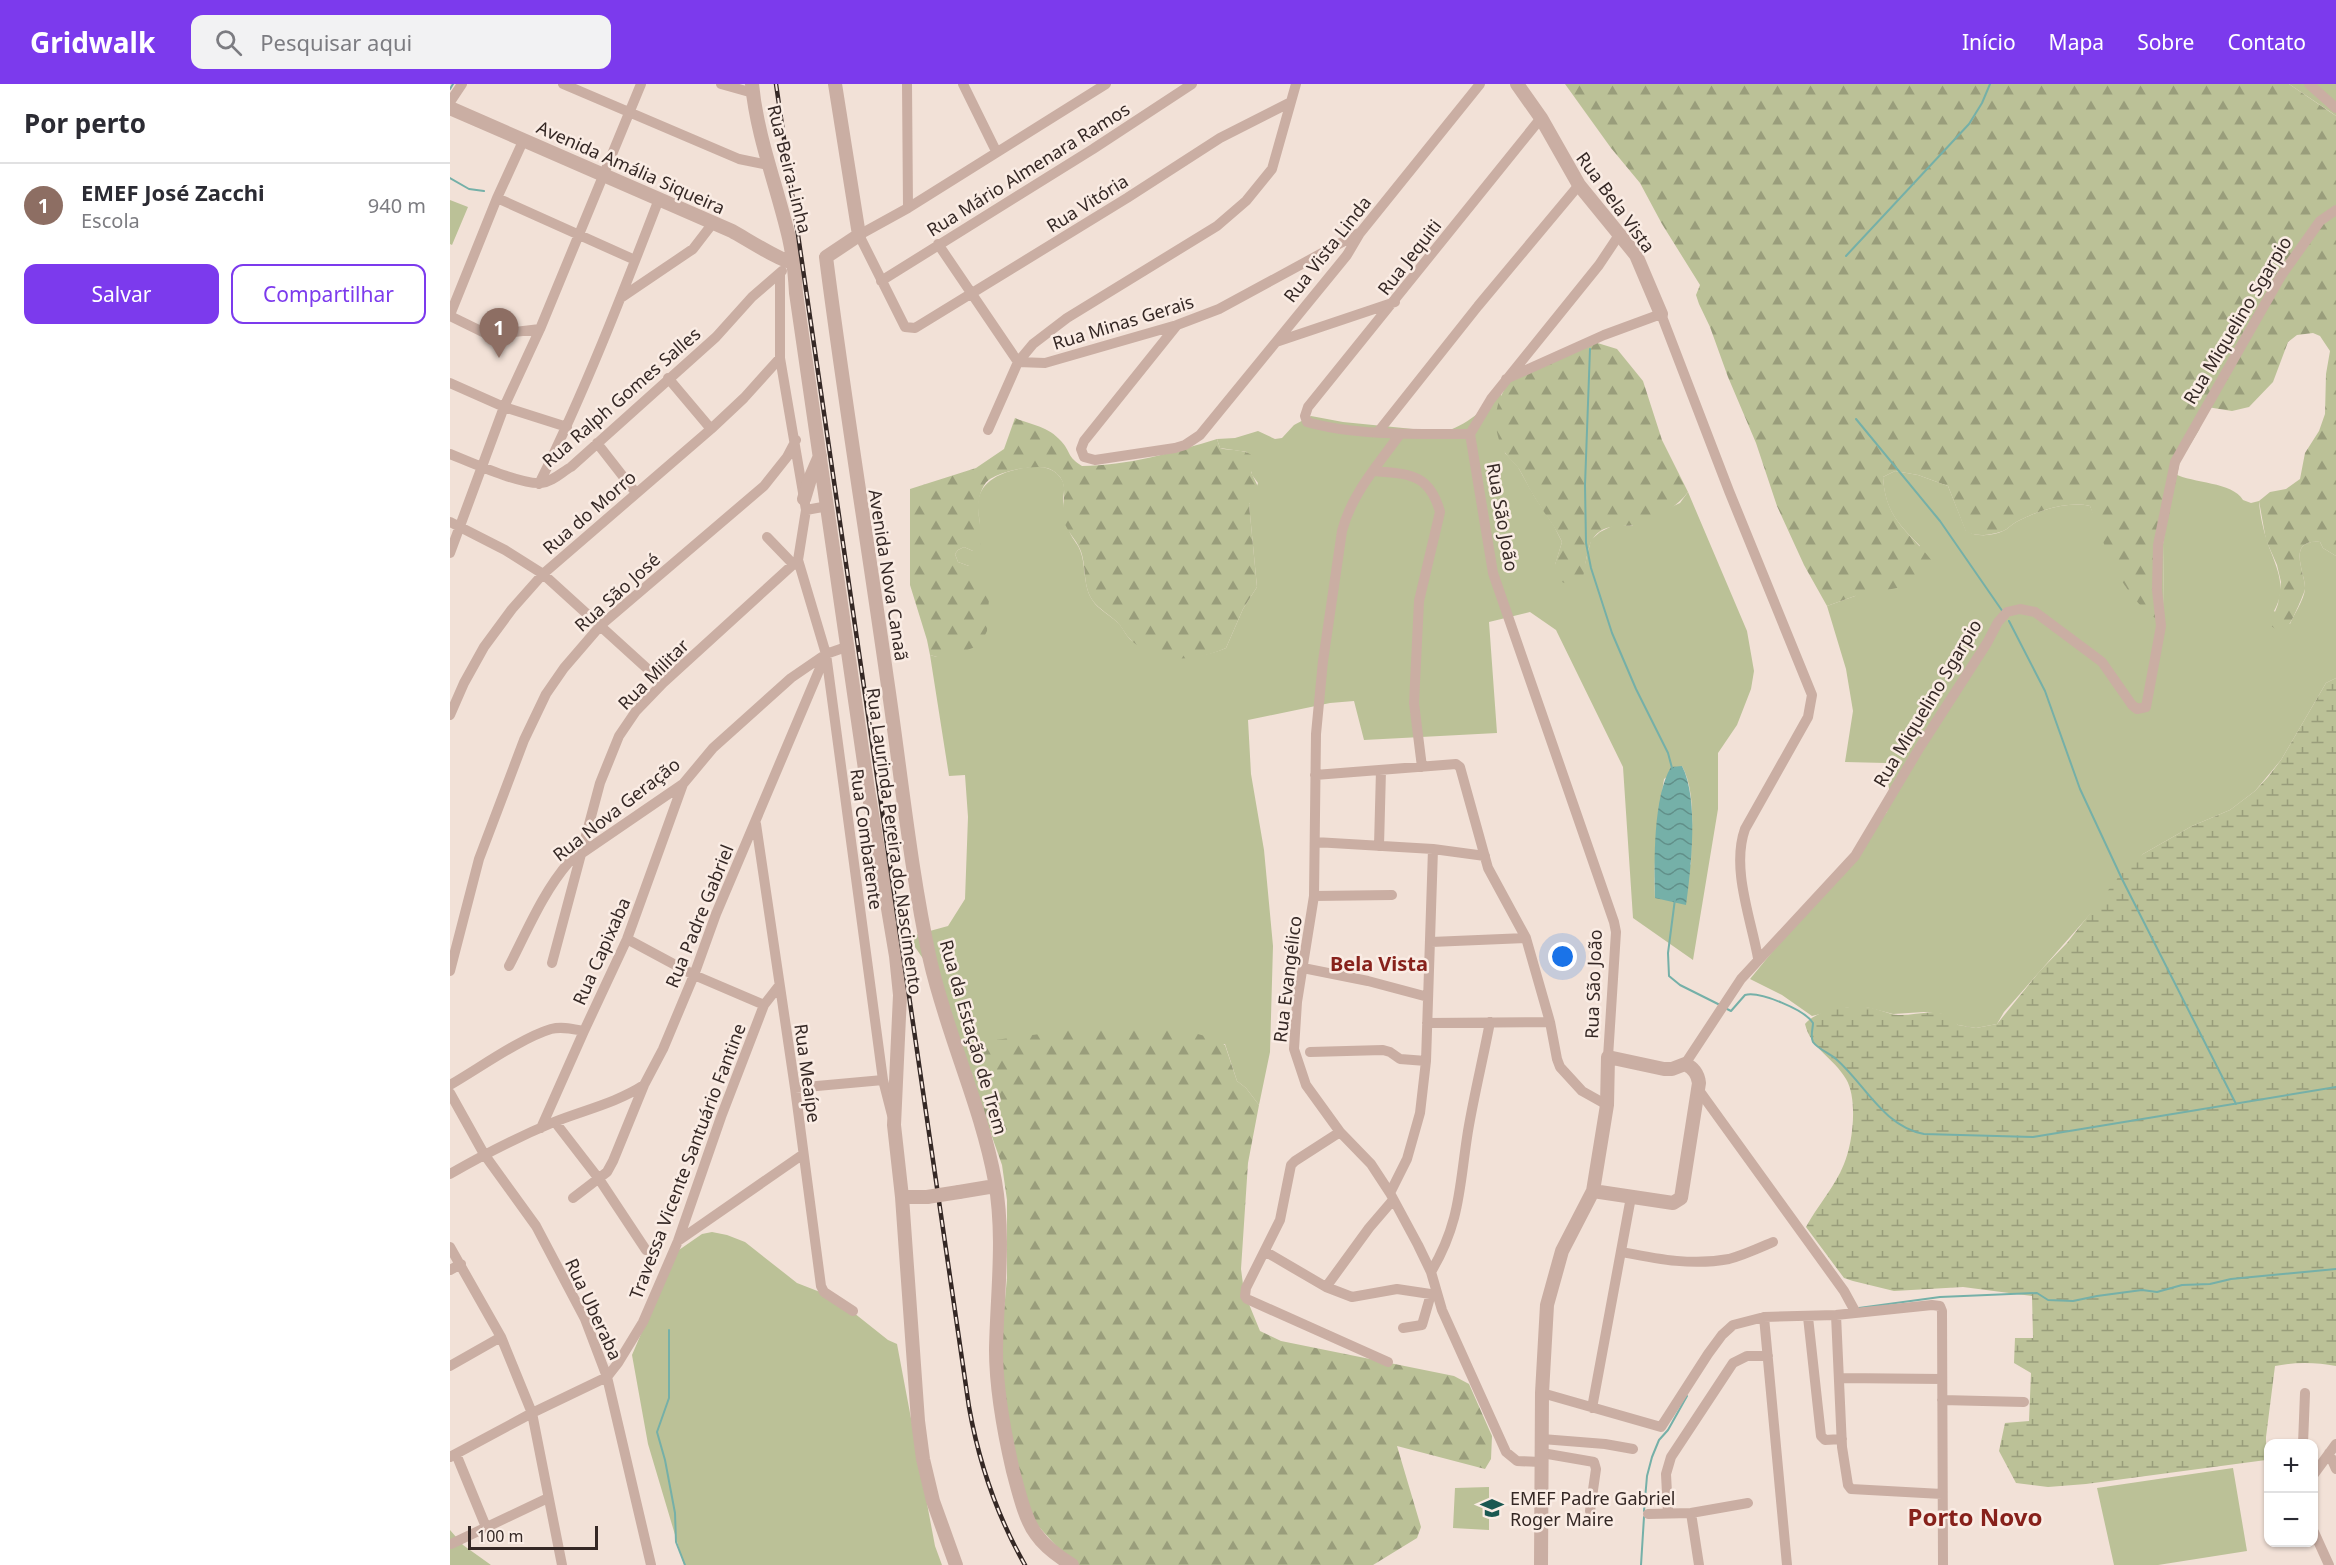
<!DOCTYPE html>
<html lang="pt">
<head>
<meta charset="utf-8">
<style>
  body { margin:0; font-family:"Noto Sans",sans-serif; background:#f2f2f3; color:#2b2b33 }
  .controls { position:absolute; right:18px; bottom:18px; display:grid; overflow:hidden; border-radius:12px; box-shadow:0 2px 4px #0004 }
  .controls button { width:54px; height:54px; display:grid; place-items:center; padding:0; border:0; border-bottom:2px solid #e1e1e2; background:#fff; color:#2b2b33; font:30px sans-serif }
  .scale { position:absolute; left:18px; bottom:15px; width:130px; box-sizing:border-box; padding-left:6px; border:3px solid #352825; border-top:0; font-size:16px; line-height:21px; white-space:nowrap; color:#352825; -webkit-text-stroke:4px #faece4; paint-order:stroke }
  .you { position:absolute; left:1113px; top:873px; width:21px; height:21px; margin:-15px; border:4px solid #fff; border-radius:50%; background:#1a73e8; box-shadow:0 0 0 9px #1a73e833 }
  .badge { display:grid; place-items:center; width:39px; height:39px; border-radius:50%; background:#7c3aed; color:#fff; font-size:20px; font-weight:700 }
  .pin { position:absolute; translate:-50% -50px; filter:drop-shadow(0 2px 3px #0008) }
  .pin::after { content:''; position:absolute; top:32px; width:21px; height:18px; background:inherit; clip-path:polygon(0 0,100% 0,50% 100%) }
  .list { margin:0; padding:0; list-style:none }
  h2 { display:flex; justify-content:space-between; align-items:center; height:78px; margin:0; padding:0 24px; font-size:26px }
  h2 small { font-size:20px; font-weight:400; color:#7c7c81 }
  .list li { display:grid; grid-template-columns:39px 1fr auto; gap:18px; align-items:center; box-sizing:border-box; height:84px; padding:0 24px; border-top:2px solid #e1e1e2 }
  .list b { display:block; font-size:22px; white-space:nowrap }
  .list p { margin:0; font-size:20px; white-space:nowrap; color:#7c7c81 }
  .list em { font-size:20px; font-style:normal; color:#7c7c81 }
  .actions { display:flex; gap:12px; padding:18px 24px }
  .actions a { flex:1; padding:14px 0; border:2px solid #7c3aed; border-radius:12px; text-align:center; font-size:21px; color:#7c3aed }
  .actions .main { background:#7c3aed; color:#fff }
  .icon { flex:none; width:33px; height:33px; fill:none; stroke:currentColor; stroke-width:2; stroke-linecap:round; stroke-linejoin:round }
  .map { position:relative; flex:none; width:1886px; height:1481px; overflow:hidden }
  header { display:flex; align-items:center; gap:36px; box-sizing:border-box; height:84px; padding:0 30px; background:#7c3aed; color:#fff }
  header strong { font-size:28px }
  nav { display:flex; gap:33px; margin-inline-start:auto; font-size:21px }
  .search { width:420px; height:54px; background:#f2f2f3; display:flex; align-items:center; gap:15px; box-sizing:border-box; padding:0 21px; border-radius:12px; color:#7c7c81; font-size:22px }
  main { display:flex }
  aside { flex:1; background:#fff }
  .map>svg:first-child { display:block }
  .green { fill:#bbc197; fill-rule:evenodd }
  .forest { fill:url(#forest-firs) }
  .wetland { fill:url(#wetland-marsh) }
  .water { fill:url(#water-waves) }
  .lines { fill:none; stroke-linecap:round; stroke-linejoin:round }
  .stream { stroke:#75b0a8; stroke-width:2 }
  .minor { stroke:#caaea3; stroke-width:10 }
  .tertiary { stroke:#caaea3; stroke-width:14 }
  .rail-casing { stroke:#352825; stroke-width:4.5 }
  .rail { stroke:#faece4; stroke-width:2; stroke-dasharray:7; stroke-linecap:butt }
  .tertiary-bridge { stroke:#caaea3; stroke-width:14 }
  .labels { text-anchor:middle; dominant-baseline:central; stroke-width:5; stroke-linejoin:round; paint-order:stroke }
  .street-label { font-size:18px; fill:#352825; stroke:#faece4 }
  .poi-label { font-size:18px; fill:#352825; stroke:#faece4; text-anchor:start }
  .neighbourhood-label { font-size:20px; font-weight:bold; fill:#87211b; stroke:#faece4 }
  .district-label { font-size:24px; font-weight:bold; fill:#87211b; stroke:#faece4 }
</style>
</head>
<body>
<header>
<strong>Gridwalk</strong>
<div class="search"><svg class="icon" aria-label="search" viewBox="0 0 24 24"><circle cx="10" cy="10" r="6"/><path d="M15 15l6 6"/></svg>Pesquisar aqui</div>
<nav><a>Início</a><a>Mapa</a><a>Sobre</a><a>Contato</a></nav>
</header>
<main>
<aside>
<h2>Por perto<small></small></h2>
<ul class="list">
<li><span class="badge" style="background:#8d6e63">1</span><div><b>EMEF José Zacchi</b><p>Escola</p></div><em>940 m</em></li>
</ul>
<div class="actions"><a class="main">Salvar</a><a>Compartilhar</a></div>
</aside>
<div class="map">
<svg width="1886" height="1481" viewBox="0 0 1886 1481">
  <defs>
    <pattern id="forest-firs" width="22" height="20" patternUnits="userSpaceOnUse" patternTransform="scale(1.5)"><rect width="22" height="20" fill="#bbc197"/><path d="M5 1l3.5 6h-7zM16 11l3.5 6h-7z" fill="#999d7b"/></pattern>
    <pattern id="wetland-marsh" width="20" height="14" patternUnits="userSpaceOnUse" patternTransform="scale(1.5)"><rect width="20" height="14" fill="#bbc197"/><path d="M1 5h8M5 5V1M11 12h8M15 12V8" fill="none" stroke="#999d7b"/></pattern>
    <pattern id="water-waves" width="16" height="10" patternUnits="userSpaceOnUse" patternTransform="scale(1.5)"><rect width="16" height="10" fill="#75b0a8"/><path d="M0 5q4-4 8 0t8 0" fill="none" stroke="#618f89"/></pattern>
  </defs>
  <rect width="100%" height="100%" fill="#f2e1d7"/>
  <!-- green -->
  <path class="green" d="M1839 0H1886V32L1882 29Z
    M0 116 18 123 2 161 0 160Z
    M1051 308 1055 369 1068 383 1084 412 1104 442 1112 458 1105 481 1135 480 1141 456 1150 448 1164 441 1181 442 1230 419 1238 408 1297 547 1304 587 1301 605 1287 641 1268 669V725L1243 876 1183 834 1173 683 1106 546 1080 528 1039 538 1047 649 914 656 904 617 880 619 798 636 801 690 814 766 823 862 820 968 809 1021 796 1004 787 997 775 960 529 979 521 993 490 899 458 853 498 842 515 815 518 733 515 691 499 692 480 571 487 573 519 482 508 478 505 470 508 466 514 463 523 467C525 459 528 449 529 441 530 434 528 429 528 423 527 395 557 386 580 383 593 382 605 384 612 396 616 404 613 410 613 418 614 427 617 440 620 449 623 456 629 461 631 469 636 484 633 503 643 517 648 525 660 531 667 538 673 543 675 551 681 556 707 577 747 577 776 564L793 525 807 503 799 420 802 417 808 399 802 391 797 368 770 364 767 355 785 354 808 347 825 355 832 354 844 341 861 332 893 338 993 348C1017 342 1033 325 1051 308ZM1232 682C1247 710 1241 750 1241 780L1205 814C1203 774 1208 734 1214 695Z
    M1445 387 1468 391 1498 402 1516 447C1526 453 1543 452 1553 447 1558 445 1563 439 1568 437 1590 426 1617 417 1640 422L1676 503 1714 525 1713 460 1725 390C1742 399 1783 398 1793 416L1801 419 1809 417C1810 434 1815 453 1821 468 1829 489 1836 506 1824 527L1840 540C1844 530 1854 516 1855 505 1856 490 1835 455 1870 458L1873 464 1886 472V594L1876 599 1831 676 1805 707 1780 726 1742 742 1693 770 1554 928 1547 940 1526 944 1508 941 1492 930 1474 928 1443 930 1416 923H1399L1362 932 1332 911 1300 895 1437 728 1440 713 1436 679 1395 678 1403 627 1396 585 1377 522 1405 512 1470 462C1447 439 1435 426 1433 393Z
    M262 1148 277 1151 295 1158 347 1199 370 1208 399 1225 438 1256 447 1260 485 1462 492 1481H234L198 1360 182 1271 226 1168 252 1150Z
    M1783 1384 1797 1467 1708 1481H1664L1647 1404Z
    M1039 1403V1446L1003 1444 1005 1404Z
    M0 1446 13 1461 41 1481H0Z"/>
  <!-- forest -->
  <path class="forest" d="M1115 0H1839L1886 32V472L1873 464 1870 458C1835 455 1856 490 1855 505 1854 510 1843 535 1840 539 1837 543 1832 545 1828 547L1820 541 1828 520 1831 498 1827 481 1816 456 1809 417 1820 408 1836 405 1850 395 1855 369 1869 347 1875 330 1876 290 1880 267 1870 252 1863 249 1847 251 1838 258 1823 298 1799 323 1782 327 1757 323 1749 346 1730 377 1713 460 1714 525 1708 536C1671 512 1654 462 1640 422 1617 417 1590 426 1568 437 1563 439 1558 445 1553 447 1543 451 1526 453 1516 448L1498 402 1468 391 1445 387 1433 393C1436 437 1458 446 1483 478L1474 493 1452 503 1405 512 1377 522 1354 481 1327 422 1306 359 1278 293 1260 243 1249 220 1246 211 1250 201 1212 140 1190 99 1161 64Z
    M1141 257 1167 265 1193 297 1212 356 1238 408C1228 422 1209 433 1193 439 1176 446 1155 435 1142 456 1138 462 1134 487 1133 496L1130 501C1119 501 1109 499 1102 490L1112 458C1105 442 1094 429 1085 414 1079 405 1075 395 1069 385 1065 379 1058 374 1054 367 1041 343 1044 318 1060 297Z
    M565 334C582 341 598 342 611 357 621 368 617 373 632 382 677 382 724 368 767 355L770 364C784 368 805 363 807 382L801 388 810 407 806 416 799 420 807 503 793 525 776 564C746 578 703 581 678 553 674 548 672 543 667 538 660 531 649 525 643 517 632 502 637 481 630 465 626 455 617 448 614 437 610 422 619 406 610 393 600 379 582 383 568 385 559 387 540 392 535 400 521 421 535 445 529 467H523L514 463 508 466 505 470 508 478 519 482 539 514 537 547 530 561 507 570 487 573 480 571 477 556 460 501V405L526 384 554 365Z
    M676 943C708 944 747 944 775 961L787 997 796 1004 809 1021 798 1079 791 1185 794 1208 810 1247 831 1257 1004 1292 1019 1300 1042 1352 1041 1375 1035 1385 947 1362 971 1443 967 1454 923 1481H629L619 1476 570 1422 549 1279 557 1194V1116L552 1081 521 993 537 963 545 956 634 944Z"/>
  <!-- wetland -->
  <path class="wetland" d="M1886 594V1282C1866 1278 1844 1278 1825 1282L1816 1353V1376L1636 1400 1598 1403 1566 1399 1549 1367 1555 1339 1579 1337 1581 1289 1564 1279 1565 1254H1583L1582 1212 1513 1203 1444 1207 1403 1197 1394 1194 1356 1143C1367 1122 1385 1103 1394 1080 1403 1059 1408 1015 1396 995 1384 974 1361 965 1355 940 1366 926 1399 921 1416 923 1427 924 1437 930 1448 931 1468 932 1493 920 1508 941L1526 944 1547 940 1589 888 1617 859 1677 782 1693 770 1742 742 1780 726 1805 707 1818 693 1831 676 1876 599Z"/>
  <!-- water -->
  <path class="water" d="M1232 682C1249 715 1241 784 1236 821L1205 814C1204 778 1203 713 1221 683Z"/>
  <g class="lines">
    <!-- stream -->
    <path class="stream" d="M0 5 3 0
      M0 94 19 105 34 107
      M1396 172 1519 40 1532 19 1540 0
      M1140 265 1135 401 1136 459 1141 484 1162 549 1186 605 1218 669 1222 684
      M1406 335 1490 437 1553 528
      M1559 537 1595 607 1630 705 1672 795 1786 1020
      M1225 815 1218 869 1219 892 1230 901 1270 921
      M1277 925 1281 927 1295 911C1310 907 1355 926 1363 939 1363 945 1360 952 1363 958 1368 965 1379 969 1386 975 1415 1000 1433 1042 1474 1050L1583 1053 1886 1003
      M1409 1224 1490 1213 1587 1209 1598 1216 1623 1217 1647 1212 1692 1206 1707 1208 1732 1201 1760 1200 1781 1195 1886 1185
      M219 1246V1314L207 1348 215 1376 225 1429 226 1458 235 1481
      M1194 1427 1197 1392 1202 1373 1209 1356 1218 1346 1237 1312
      M1191 1481 1194 1433"/>
    <!-- minor -->
    <path class="minor" d="M113 0 289 75 318 81
      M271 0 303 9
      M457 0 458 124
      M513 0 546 67
      M656 0 458 124 409 151 455 243 465 244 677 114 770 54 839 19
      M1859 0 1886 24
      M0 18 12 0
      M47 114 185 176
      M488 160 568 278 595 279 727 241 769 225 909 149
      M431 197 643 65 742 0
      M172 213 243 165 263 139
      M0 231 47 114 74 55
      M0 232 39 251 90 245
      M727 241 634 357 631 365 634 373 645 376 725 364 735 361 750 351 897 171 910 149 1030 0
      M826 258 945 218
      M218 294 261 345
      M1056 295 1154 251 1211 230 1279 407 1362 611 1358 633 1295 745C1281 784 1301 835 1308 874
      M0 299 54 323 117 343
      M538 346 568 278 583 260 617 234 767 142 796 117 822 85 846 0
      M928 348 1028 222 1129 101
      M950 350C928 381 902 409 892 447L873 577 866 650 864 812 847 918 844 965 856 1001 890 1048 921 1080 940 1109 968 1161 981 1188 992 1226 1056 1368 1067 1377 1091 1378
      M1020 350 1043 489 1164 838 1166 848 1158 973
      M1020 350C971 350 905 352 857 338L855 332 858 323 1091 34
      M1020 350 1041 315 1149 181 1169 151
      M147 359 186 409
      M0 370C20 378 71 401 91 399 102 398 112 388 121 383L266 253 302 213 332 187
      M923 387C957 390 979 388 990 428L969 517 964 619 972 683
      M89 400C135 307 172 211 209 115
      M356 426 378 422
      M0 438 55 466 93 490 213 599
      M317 453 344 481
      M0 469 54 323 90 245 191 0
      M348 476 376 570 433 996 442 1031
      M0 631 14 599 34 563 62 525 93 490 261 345 294 314 330 274
      M865 691 1006 680 1010 683 1038 784 1076 854 1100 938 1107 975 1110 983 1132 1007 1157 1021
      M306 740 345 1004 371 1202 374 1208 403 1227
      M865 758 983 765 1035 772
      M929 762 931 686
      M864 812 942 811
      M177 855 244 891 314 921
      M981 858 1076 854
      M102 879 150 699 169 652 186 627 213 599 348 476 356 426 330 274V190
      M59 882C77 847 93 808 119 778L233 700 263 664 341 594 376 570
      M853 884 918 897 978 913
      M0 887 29 775 74 656 96 610 114 584 151 541 314 402 337 373 346 356
      M977 939 1100 938
      M860 968 933 966 940 968 950 975 976 977
      M1235 980 1291 895 1405 772 1470 663 1537 559 1548 538 1557 528 1570 525 1585 528 1640 569 1652 578 1682 621 1687 625 1696 623 1711 542 1707 506 1708 461 1725 378 1831 192 1870 137 1886 126
      M0 1001C28 985 71 954 101 945 112 942 123 945 134 947
      M345 1004 433 996
      M1248 1005 1394 1207 1406 1229
      M0 1009 34 1070 86 1142 135 1235 157 1293 201 1481
      M105 1038 149 1095 196 1166
      M91 1044 134 947 177 855 233 700
      M890 1048 845 1077 841 1081 830 1136 796 1204 795 1212 797 1215 938 1278
      M0 1090C33 1071 68 1053 104 1038 134 1026 166 1019 194 1001
      M940 1109 957 1075 970 1029 976 977 983 765
      M123 1114 157 1088 163 1077 194 1001 213 965 244 891 266 830 376 570 399 562
      M228 1157 352 1071
      M0 1163 51 1253 82 1329 112 1481
      M816 1168 876 1203 902 1213 947 1205 987 1211
      M1172 1168C1208 1175 1242 1182 1279 1175 1294 1171 1309 1164 1323 1158
      M0 1186 11 1180
      M981 1188C1011 1137 1009 1103 1018 1047 1024 1011 1033 975 1040 938
      M876 1203 919 1144 943 1116
      M1386 1231 1392 1363 1398 1401 1401 1405 1492 1410
      M1314 1233 1337 1481
      M1358 1233 1371 1352 1375 1356 1392 1355
      M953 1244 972 1241 981 1210
      M0 1282 51 1253
      M1389 1294 1492 1295
      M1092 1309 1211 1343 1258 1270 1272 1251 1283 1241 1314 1233 1386 1231 1482 1221 1490 1222 1492 1227 1493 1481
      M1492 1316 1574 1318
      M1142 1324 1181 1113
      M1092 1355 1155 1360 1183 1365
      M1853 1360 1855 1309
      M1092 1369 1144 1378 1146 1385 1140 1427
      M1879 1369 1886 1385
      M6 1370 36 1443
      M0 1373 82 1329 157 1293 168 1279 193 1238 228 1157 271 1033 314 921 328 903
      M1864 1390 1886 1360
      M1218 1429 1216 1390 1221 1373 1283 1279 1297 1272H1318
      M1241 1429 1249 1481
      M1198 1430 1241 1429 1298 1419
      M1864 1448 1879 1481
      M1 1460 98 1414"/>
    <!-- tertiary -->
    <path class="tertiary" d="M302 0C307 53 327 102 339 154 343 172 345 190 346 209L418 706 446 872 450 911 444 1041 452 1113 468 1337 473 1375 483 1417 506 1481
      M385 0 409 151 376 173C394 314 417 454 437 595 451 689 460 784 480 876 497 951 531 1021 545 1097 555 1154 547 1209 546 1266 546 1306 554 1348 563 1387 568 1405 575 1436 586 1450 595 1463 609 1473 622 1481
      M1067 0 1091 34 1129 101 1186 171 1211 230
      M0 24 282 147C295 154 332 178 344 179
      M354 415 360 395 370 372
      M509 1108 545 1102
      M452 1113H477
      M1091 1481 1092 1309 1097 1221 1112 1167 1143 1107 1157 1021 1158 973 1214 985H1222L1235 980C1244 984 1248 990 1249 999L1231 1114 1223 1119 1143 1107"/>
    <!-- rail casing -->
    <g class="rail-casing">
      <path id="rail" d="M326 0 519 1323C529 1379 547 1432 575 1481"/>
    </g>
    <!-- rail -->
    <use href="#rail" class="rail"/>
    <!-- tertiary-bridge -->
    <path class="tertiary-bridge" d="M477 1113 509 1108"/>
  </g>
  <!-- icons -->
  <defs>
    <g id="school-bare" transform="scale(1.8)"><path d="M0-5L7-2L0 1L-7-2ZM-4 1L0 2.5L4 1V4Q0 6-4 4Z" fill="#1a5851" stroke="#faece4" stroke-width="2.5" paint-order="stroke"/></g>
  </defs>
  <g fill-rule="evenodd">
    <use href="#school-bare" x="1042" y="1424"/>
  </g>
  <g class="labels">
    <!-- street labels -->
    <g class="street-label">
      <text transform="translate(181 83) rotate(24)">Avenida Amália Siqueira</text>
      <text transform="translate(340 85) rotate(76)">Rua Beira Linha</text>
      <text transform="translate(578 85) rotate(-32)">Rua Mário Almenara Ramos</text>
      <text transform="translate(1166 118) rotate(54)">Rua Bela Vista</text>
      <text transform="translate(637 119) rotate(-32)">Rua Vitória</text>
      <text transform="translate(877 165) rotate(-52)">Rua Vista Linda</text>
      <text transform="translate(959 173) rotate(-52)">Rua Jequiti</text>
      <text transform="translate(1787 236) rotate(-59)">Rua Miquelino Sgarpio</text>
      <text transform="translate(673 238) rotate(-17)">Rua Minas Gerais</text>
      <text transform="translate(171 313) rotate(-41)">Rua Ralph Gomes Salles</text>
      <text transform="translate(139 428) rotate(-41)">Rua do Morro</text>
      <text transform="translate(1053 433) rotate(80)">Rua São João</text>
      <text transform="translate(439 491) rotate(81)">Avenida Nova Canaã</text>
      <text transform="translate(167 508) rotate(-42)">Rua São José</text>
      <text transform="translate(203 590) rotate(-45)">Rua Militar</text>
      <text transform="translate(1477 619) rotate(-59)">Rua Miquelino Sgarpio</text>
      <text transform="translate(166 725) rotate(-38)">Rua Nova Geração</text>
      <text transform="translate(417 755) rotate(82)">Rua Combatente</text>
      <text transform="translate(445 757) rotate(82)">Rua Laurinda Pereira do Nascimento</text>
      <text transform="translate(249 832) rotate(-68)">Rua Padre Gabriel</text>
      <text transform="translate(151 867) rotate(-66)">Rua Capixaba</text>
      <text transform="translate(837 895) rotate(-83)">Rua Evangélico</text>
      <text transform="translate(1143 900) rotate(-88)">Rua São João</text>
      <text transform="translate(524 953) rotate(74)">Rua da Estação de Trem</text>
      <text transform="translate(358 989) rotate(82)">Rua Meaípe</text>
      <text transform="translate(237 1077) rotate(-69)">Travessa Vicente Santuário Fantine</text>
      <text transform="translate(144 1225) rotate(65)">Rua Uberaba</text>
    </g>
    <!-- poi labels -->
    <g class="poi-label">
      <text x="1060" y="1414">EMEF Padre Gabriel<tspan x="1060" dy="21">Roger Maire</tspan></text>
    </g>
    <!-- neighbourhood labels -->
    <g class="neighbourhood-label">
      <text x="929" y="879">Bela Vista</text>
    </g>
    <!-- district labels -->
    <g class="district-label">
      <text x="1525" y="1432">Porto Novo</text>
    </g>
  </g>
</svg>
<div class="controls">
<button>+</button>
<button>−</button>
</div>
<div class="scale">100 m</div>
<div class="you"></div>
<div class="pin badge" style="left:49px;top:274px;background:#8d6e63">1</div>
</div>
</main>
</body>
</html>
